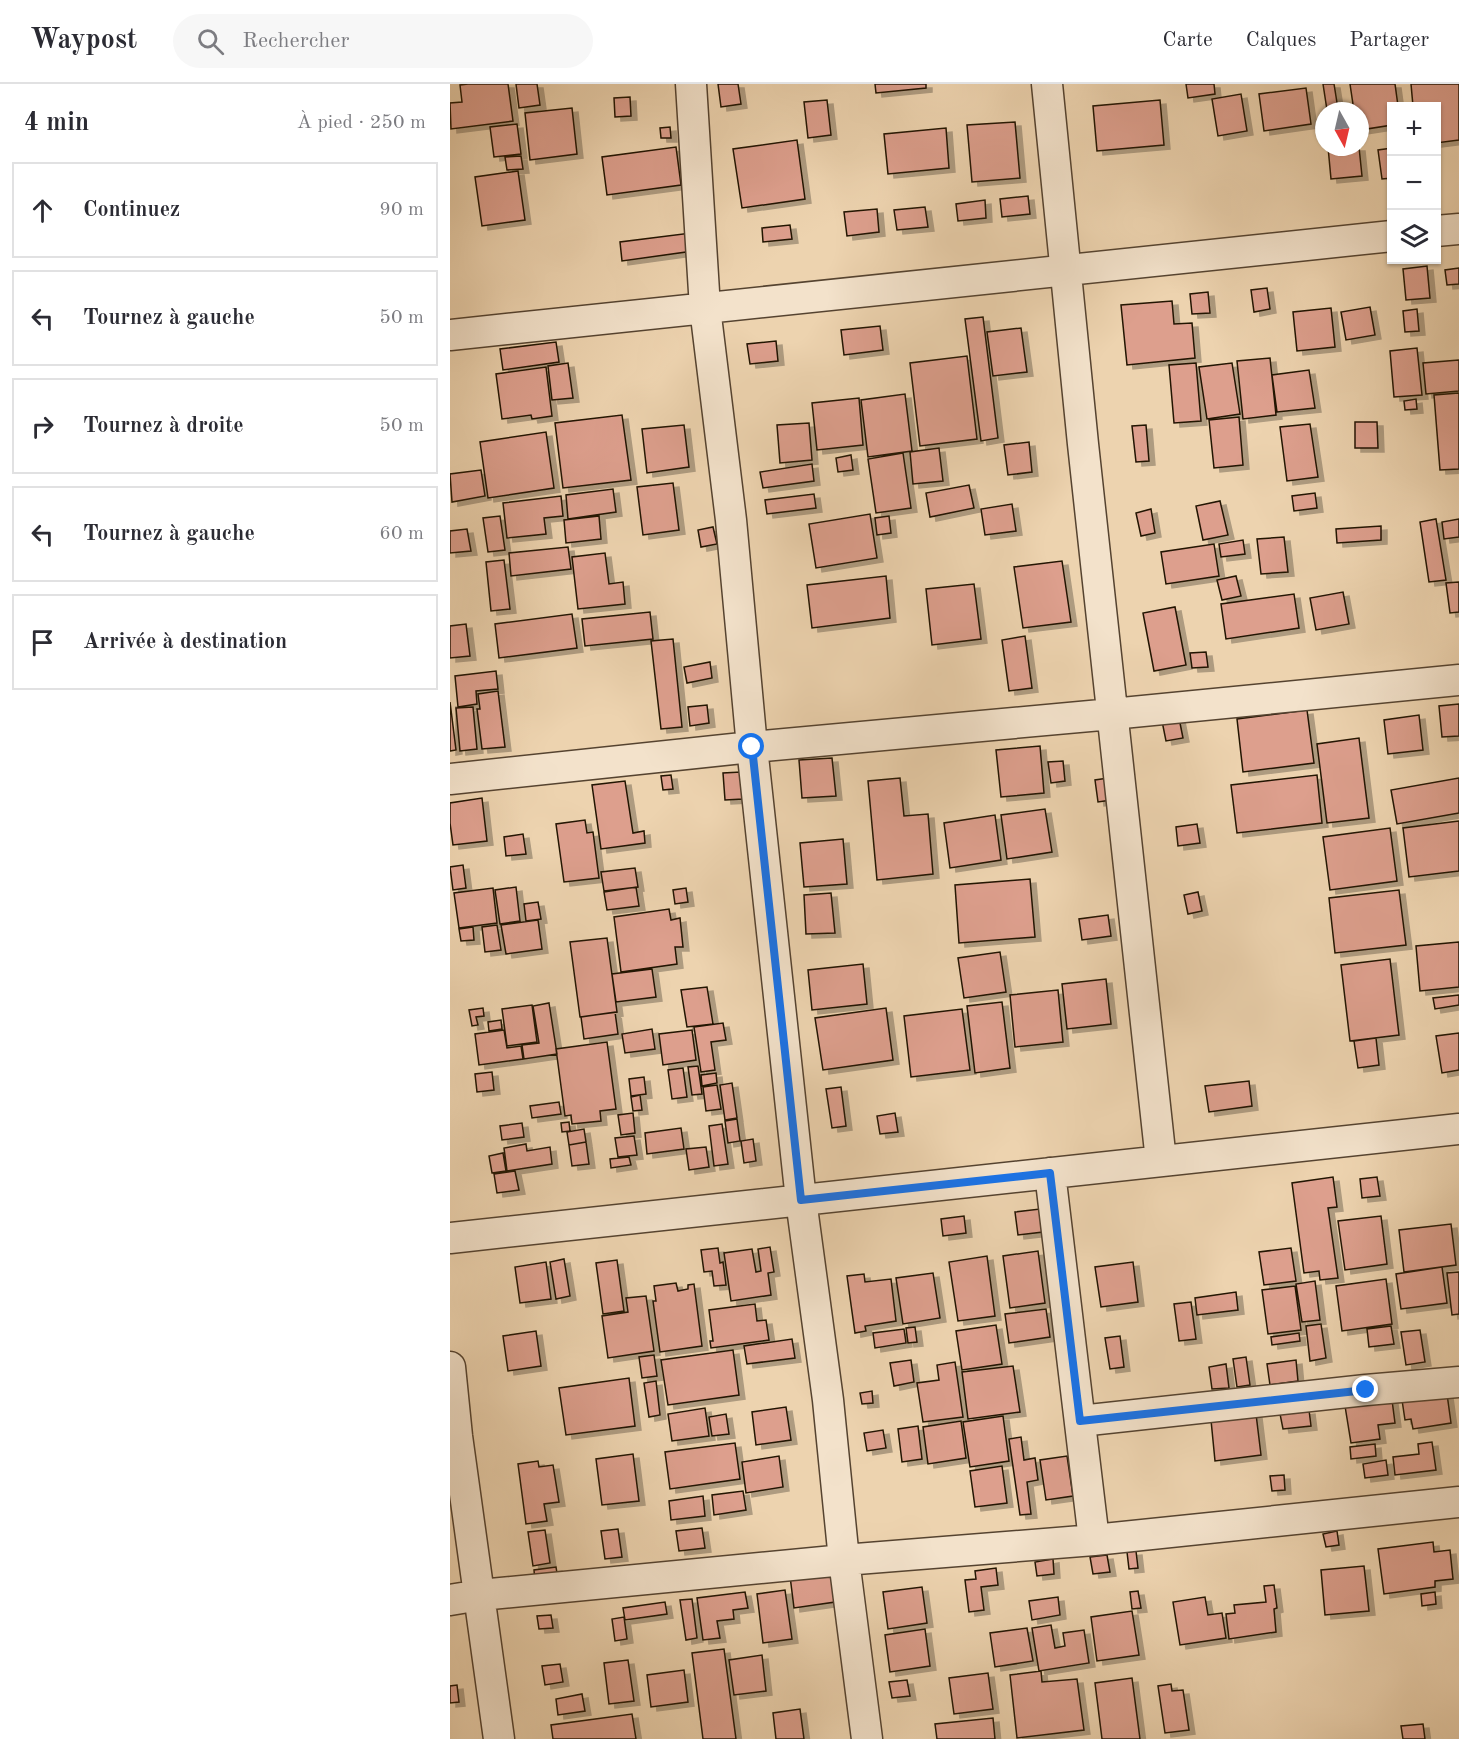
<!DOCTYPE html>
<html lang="fr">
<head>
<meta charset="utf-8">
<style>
  body { margin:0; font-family:"Old Standard TT",serif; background:#f7f7f7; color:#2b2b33 }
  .controls { position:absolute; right:18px; top:18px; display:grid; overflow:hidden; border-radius:0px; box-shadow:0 2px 4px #0004 }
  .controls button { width:54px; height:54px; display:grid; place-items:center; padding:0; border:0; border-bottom:2px solid #e1e1e2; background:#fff; color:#2b2b33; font:30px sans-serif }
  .compass { position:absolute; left:865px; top:18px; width:54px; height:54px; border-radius:50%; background:#fff; box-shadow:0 2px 4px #0004; rotate:172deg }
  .stop { position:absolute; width:18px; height:18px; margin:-14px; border:4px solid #1a73e8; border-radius:50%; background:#fff }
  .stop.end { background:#1a73e8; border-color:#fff; box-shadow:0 2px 6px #0008 }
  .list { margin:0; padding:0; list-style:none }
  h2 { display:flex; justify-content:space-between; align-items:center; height:78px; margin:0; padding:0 24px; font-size:26px }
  h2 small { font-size:20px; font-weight:400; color:#7c7c81 }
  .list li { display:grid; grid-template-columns:39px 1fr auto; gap:18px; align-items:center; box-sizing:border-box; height:96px; margin:0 12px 12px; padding:0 12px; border:2px solid #e1e1e2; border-radius:0px }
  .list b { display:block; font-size:22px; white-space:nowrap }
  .list em { font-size:20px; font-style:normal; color:#7c7c81 }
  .icon { flex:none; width:33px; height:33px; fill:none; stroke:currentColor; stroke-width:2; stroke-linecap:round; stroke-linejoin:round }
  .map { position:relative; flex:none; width:1009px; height:1655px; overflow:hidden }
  header { display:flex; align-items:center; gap:36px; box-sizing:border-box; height:84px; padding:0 30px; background:#fff; border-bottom:2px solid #e1e1e2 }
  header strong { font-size:28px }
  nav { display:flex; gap:33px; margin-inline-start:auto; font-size:21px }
  .search { width:420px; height:54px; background:#f7f7f7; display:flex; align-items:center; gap:15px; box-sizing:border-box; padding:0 21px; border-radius:33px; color:#7c7c81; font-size:22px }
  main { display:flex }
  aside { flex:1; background:#fff }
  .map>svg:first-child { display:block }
  .building { fill:#dd9f8d; stroke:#221305; stroke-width:1.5; filter:url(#shadow) }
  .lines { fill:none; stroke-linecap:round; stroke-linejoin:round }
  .street-casing { stroke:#554330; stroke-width:33 }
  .street { stroke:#f3e2cb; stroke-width:30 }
  .route { stroke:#1a73e8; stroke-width:8 }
</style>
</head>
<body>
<header>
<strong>Waypost</strong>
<div class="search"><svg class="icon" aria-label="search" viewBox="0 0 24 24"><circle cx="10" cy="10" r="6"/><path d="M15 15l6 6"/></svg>Rechercher</div>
<nav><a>Carte</a><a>Calques</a><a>Partager</a></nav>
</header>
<main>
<aside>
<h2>4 min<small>À pied · 250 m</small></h2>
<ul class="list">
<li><svg class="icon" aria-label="ahead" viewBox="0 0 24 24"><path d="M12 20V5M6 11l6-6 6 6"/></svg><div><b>Continuez</b></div><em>90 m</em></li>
<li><svg class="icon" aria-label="left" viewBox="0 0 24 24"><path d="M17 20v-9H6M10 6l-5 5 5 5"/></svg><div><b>Tournez à gauche</b></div><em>50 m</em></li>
<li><svg class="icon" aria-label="right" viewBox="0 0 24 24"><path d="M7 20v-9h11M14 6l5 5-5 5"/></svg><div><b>Tournez à droite</b></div><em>50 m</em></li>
<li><svg class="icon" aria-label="left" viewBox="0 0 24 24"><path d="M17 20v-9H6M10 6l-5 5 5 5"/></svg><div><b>Tournez à gauche</b></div><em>60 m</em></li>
<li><svg class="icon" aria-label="arrive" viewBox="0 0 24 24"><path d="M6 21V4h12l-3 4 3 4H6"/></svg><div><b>Arrivée à destination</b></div></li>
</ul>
</aside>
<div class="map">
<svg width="1009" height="1655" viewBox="0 0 1009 1655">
  <defs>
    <filter id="shadow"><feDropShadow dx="6" dy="4" stdDeviation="0" flood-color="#0004"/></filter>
  </defs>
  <rect width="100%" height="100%" fill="#edd3af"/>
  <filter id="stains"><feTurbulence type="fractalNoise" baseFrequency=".00333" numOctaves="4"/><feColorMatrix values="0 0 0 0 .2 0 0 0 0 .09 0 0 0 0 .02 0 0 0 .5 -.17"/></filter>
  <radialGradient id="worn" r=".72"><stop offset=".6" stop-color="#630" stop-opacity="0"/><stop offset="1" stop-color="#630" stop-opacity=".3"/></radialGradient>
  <!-- building -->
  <path class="building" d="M18 0H58L63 37 1 45 0 19 12 18 10 1Z
    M66 0H87L90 21 69 24Z
    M268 0H288L291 20 271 23Z
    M425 0H476V4L426 9Z
    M736 0H764L765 10 738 14Z
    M873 0H884L888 25 877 26Z
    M900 0H945L948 22H942V41L910 46V27H904Z
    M961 0H1009V56L986 59V22H963Z
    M856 4 861 40 814 47 809 10Z
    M791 10 797 47 768 52 762 15Z
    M180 13 181 32 165 33 164 14Z
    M377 16 381 51 358 54 354 18Z
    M710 16 714 61 647 67 643 22Z
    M122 24 127 70 80 76 75 29Z
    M565 38 570 94 522 98 517 41Z
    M67 40 71 70 44 73 40 43Z
    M220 43 221 54H211L210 44Z
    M496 44 499 84 438 90 434 50Z
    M347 56 355 115 292 124 283 65Z
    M226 63 231 101 157 111 152 73Z
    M878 63H909L912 92 881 95Z
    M942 64V94L932 95 928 66Z
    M71 72 73 85 57 86 55 73Z
    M68 87 75 136 32 142 25 93Z
    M578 112 580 130 552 133 550 115Z
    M535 116 536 134 508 137 506 120Z
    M475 123 478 143 447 146 444 126Z
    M427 125 429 148 397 152 394 128Z
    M340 141 342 155 313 158 312 144Z
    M241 149 243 167 172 177 170 158Z
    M977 182 980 214 956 216 953 185Z
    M1009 184V200L997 201 995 186Z
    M817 204 820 225 804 228 801 206Z
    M758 208 760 229 742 230 740 210Z
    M722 217 724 240 742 239 745 274 677 281 671 221Z
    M920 223 925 251 896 256 891 228Z
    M881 224 885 263 847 267 843 228Z
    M967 225 969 247 955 248 953 227Z
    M533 233 548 354 531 357 515 235Z
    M430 242 433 266 394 271 391 246Z
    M571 244 577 288 543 292 537 248Z
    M326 257 328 277 300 280 297 260Z
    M106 258 109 278 53 286 50 265Z
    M967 264 972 311 944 313 940 267Z
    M517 272 527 355 470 362 460 279Z
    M820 274 826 331 793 335 787 277Z
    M1009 276V307L976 310 973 279Z
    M118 279 123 314 102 316 98 282Z
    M746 279 751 337 724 339 719 281Z
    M782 279 790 330 757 335 749 283Z
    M96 283 102 332 82 335 81 331 52 335 46 290Z
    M859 286 865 324 827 328 822 291Z
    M1009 309V385L990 386 984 311Z
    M455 310 462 367 418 373 411 316Z
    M409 314 413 361 367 366 362 319Z
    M966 315 967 325 955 326 954 317Z
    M172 331 181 396 113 404 105 339Z
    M789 333 793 381 764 384 759 336Z
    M905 338H927L928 364H905Z
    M359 339 362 376 330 379 327 341Z
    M860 340 868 393 837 397 830 343Z
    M234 341 239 383 197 389 192 345Z
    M696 341 699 377 686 378 682 342Z
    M96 348 104 404 38 414 30 358Z
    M579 358 582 388 558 391 554 361Z
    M489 364 493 397 463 400 460 368Z
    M453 369 461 424 426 429 418 375Z
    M401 371 403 386 388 388 386 374Z
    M362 380 364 397 313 404 310 388Z
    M31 386 35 412 2 418 0 390Z
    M223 399 229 446 193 451 187 403Z
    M519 401 524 424 480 433 476 409Z
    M163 405 166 428 118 435 116 411Z
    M865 409 867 424 844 427 842 412Z
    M364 410 366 424 317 430 315 416Z
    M111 412 113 432 94 434 96 450 57 454 53 419Z
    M770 417 778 451 753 456 746 422Z
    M562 420 566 447 535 451 531 425Z
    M701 425 705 449 691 452 686 429Z
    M420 430 427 474 366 484 359 440Z
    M50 432 55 466 38 468 33 434Z
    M149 432 151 455 116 459 114 436Z
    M439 432 441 449 427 451 425 434Z
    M986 435 996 496 979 498 970 438Z
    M1009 435V453L994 455 992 438Z
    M931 442V456L887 459 886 445Z
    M263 443 267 460 251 463 248 446Z
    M17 445 21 467 0 469V447Z
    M834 453 838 488 811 490 807 455Z
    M793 456 795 470 771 473 769 460Z
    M764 460 769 492 716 500 711 468Z
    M118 463 121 485 61 492 59 469Z
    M155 469 159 500 173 498 175 520 128 525 122 473Z
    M54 476 60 525 41 527 36 478Z
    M612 477 621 538 573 544 564 483Z
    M436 492 440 534 362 544 357 501Z
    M786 492 791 512 772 516 767 496Z
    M1009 498V528L1000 529 996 499Z
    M524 500 531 555 482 561 476 505Z
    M893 508 899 540 866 546 860 514Z
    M844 510 849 544 776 555 771 520Z
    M725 523 736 581 704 587 693 529Z
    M200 528 203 555 135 562 132 535Z
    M122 530 127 564 49 574 45 540Z
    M16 540 20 572 0 574V542Z
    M575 552 582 604 559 607 552 556Z
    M223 555 232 643 211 645 201 557Z
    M756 568 758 583 742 584 740 569Z
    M260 578 262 594 237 599 234 583Z
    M46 587 48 605 26 607 27 620 8 623 5 592Z
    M48 607 55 663 32 665 27 625H30L28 610Z
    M0 618 6 666 0 667Z
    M1009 620V652L992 653 989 622Z
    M257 621 259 639 240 642 238 623Z
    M23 623 27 665 10 667 6 624Z
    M857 626 864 679 793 688 787 635Z
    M969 631 973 666 938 670 934 636Z
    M729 634 733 654 716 657 712 637Z
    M909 654 919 734 877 739 867 660Z
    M590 662 594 709 551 713 546 666Z
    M382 674 386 712 352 714 349 676Z
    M613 677 615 697 601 699 598 678Z
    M291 688 293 715 275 716 273 689Z
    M221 691 223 705 213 706 211 692Z
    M867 691 872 739 787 749 781 701Z
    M450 694 454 732 478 730 483 790 427 796 418 697Z
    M658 694 661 716 648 718 645 696Z
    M1009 694V729L947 740 941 706Z
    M175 697 183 749 194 747 195 759 151 765 142 701Z
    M32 714 37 757 3 761 0 739V719Z
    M595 725 602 768 557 775 551 731Z
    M545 731 551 776 500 784 494 739Z
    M135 736 137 749 143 748 149 794 114 798 106 740Z
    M1009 737V787L959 793 953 744Z
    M747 740 750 759 728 762 726 743Z
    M940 744 947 797 880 806 873 753Z
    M73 750 76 770 56 772 54 753Z
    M393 755 397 800 354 803 350 759Z
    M13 781 16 804 3 806 0 783Z
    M185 784 188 803 154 807 151 788Z
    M580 795 585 853 509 859 505 801Z
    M66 803 70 837 50 840 45 806Z
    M186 803 189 822 157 826 154 808Z
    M43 804 47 839 9 844 4 809Z
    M236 804 238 818 225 820 223 806Z
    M949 806 956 861 885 869 879 814Z
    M748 808 752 827 738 830 734 811Z
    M381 809 385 849 356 850 354 811Z
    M88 818 91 835 76 837 74 820Z
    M219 825 221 836 230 834 233 863H225L227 880 171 888 164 833Z
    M658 831 661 852 632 856 629 835Z
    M88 836 92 865 56 870 51 841Z
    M47 841 51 866 35 868 32 843Z
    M23 843 24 856 11 857 9 845Z
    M157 854 167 928 130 933 120 858Z
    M1009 858V903L970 907 966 862Z
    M550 868 556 908 514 914 508 874Z
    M940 875 949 951 900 957 891 881Z
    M413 880 417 920 362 926 358 886Z
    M202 885 206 913 166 918 162 890Z
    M656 895 661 940 617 945 612 900Z
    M257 903 263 940 237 943 231 906Z
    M608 906 613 958 565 963 560 911Z
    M1009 911V921L985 925 983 914Z
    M552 918 560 984 525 989 517 922Z
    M99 919 107 970 74 975 72 961 89 959 83 922Z
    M82 921 87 958 57 962 52 925Z
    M33 924 34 932 26 933 28 941 22 942 19 926Z
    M436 924 443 976 373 986 365 934Z
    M512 925 520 986 461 993 454 932Z
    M165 928 168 950 134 955 131 933Z
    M51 936 52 945 39 947 38 938Z
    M273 939 276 956 261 958 265 986 251 988 244 943Z
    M202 945 205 965 175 969 172 950Z
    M54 946 57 964 71 962 73 975 29 981 25 950Z
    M242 946 246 976 213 981 209 950Z
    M1009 949V986L992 989 986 952Z
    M926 954 929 981 908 984 904 957Z
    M157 958 166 1025 150 1027 151 1037 122 1040 121 1031 115 1032 106 965Z
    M248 982 252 1010 242 1011 238 983Z
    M233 984 237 1013 222 1015 218 986Z
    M42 988 44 1006 27 1008 25 990Z
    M266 989 267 999 252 1002 251 991Z
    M194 993 196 1010 181 1012 179 995Z
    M799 997 802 1022 759 1028 755 1002Z
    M282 999 287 1034 275 1036 270 1001Z
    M267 1001 271 1025 256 1027 253 1003Z
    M391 1003 396 1042 382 1044 376 1005Z
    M190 1011 192 1026 183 1027 181 1013Z
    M109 1018 111 1030 82 1034 80 1022Z
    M183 1029 185 1049 171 1051 168 1031Z
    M445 1029 448 1048 430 1050 427 1032Z
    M287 1035 290 1057 278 1059 275 1037Z
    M119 1038 120 1047 112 1048 111 1039Z
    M72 1039 74 1053 52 1056 50 1042Z
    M272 1040 278 1080 264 1082 259 1042Z
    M231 1044 234 1065 197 1070 195 1049Z
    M134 1045 136 1058 119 1061 117 1048Z
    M184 1052 187 1071 168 1073 165 1054Z
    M303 1055 306 1077 294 1079 291 1057Z
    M136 1058 139 1080 122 1082 119 1061Z
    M76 1060 77 1067 100 1063 102 1080 57 1087 54 1064Z
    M256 1063 259 1083 239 1086 236 1065Z
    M53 1069 56 1087 42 1089 39 1072Z
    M179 1073 181 1081 161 1084 160 1075Z
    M65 1087 69 1106 47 1109 44 1090Z
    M883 1093 887 1123 878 1124 888 1194 870 1196 869 1187 854 1189 842 1099Z
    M927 1093 930 1112 912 1114 910 1095Z
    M590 1125 593 1148 568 1151 565 1128Z
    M514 1132 516 1149 493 1152 491 1135Z
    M931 1132 937 1180 895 1186 888 1137Z
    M1001 1140 1006 1181 954 1188 949 1146Z
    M320 1163 324 1188 318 1189 321 1211 281 1217 274 1169 302 1165 306 1188 311 1187 308 1165Z
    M268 1164 270 1179 273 1178 276 1201 264 1202 262 1187 254 1188 251 1166Z
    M841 1164 846 1197 814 1201 809 1168Z
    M588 1167 595 1219 560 1224 553 1172Z
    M537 1172 545 1232 508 1237 499 1178Z
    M114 1175 120 1212 106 1215 100 1178Z
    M167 1176 174 1227 153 1230 146 1179Z
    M96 1178 101 1215 70 1219 65 1183Z
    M683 1178 688 1218 651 1223 645 1183Z
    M992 1183 997 1219 951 1225 946 1190Z
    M1009 1188V1230L1002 1231 997 1189Z
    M483 1189 490 1234 453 1240 446 1194Z
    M414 1190 415 1198 441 1195 446 1237 415 1242 416 1247 405 1249 397 1192Z
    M936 1195 942 1240 892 1247 886 1202Z
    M865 1197 870 1236 852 1238 846 1200Z
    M226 1199 228 1207 238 1205V1201L244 1200 252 1262 210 1268 203 1217H206L204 1202Z
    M845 1202 851 1246 818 1250 812 1206Z
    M786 1208 788 1226 747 1231 745 1214Z
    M196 1212 204 1267 158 1274 152 1232 178 1228 176 1214Z
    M741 1218 746 1255 729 1257 724 1220Z
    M305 1220 307 1237 316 1236 319 1256 261 1264 260 1257H263L259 1226Z
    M596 1225 600 1253 559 1259 555 1230Z
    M871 1240 876 1274 860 1277 856 1242Z
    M546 1241 552 1280 512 1286 506 1247Z
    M941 1242 944 1260 919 1263 917 1245Z
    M465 1243 467 1258 458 1259 456 1244Z
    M454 1245 456 1259 425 1264 423 1249Z
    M970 1246 975 1278 956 1281 951 1248Z
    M86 1247 91 1282 58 1287 53 1252Z
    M849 1249 850 1257 822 1261 821 1253Z
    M670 1252 674 1283 660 1285 655 1254Z
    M342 1255 345 1274 297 1280 294 1262Z
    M283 1266 289 1311 218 1321 211 1276Z
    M204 1271 207 1292 192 1294 189 1273Z
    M796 1273 800 1301 787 1303 783 1275Z
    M461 1276 464 1298 444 1302 440 1279Z
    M846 1276 848 1297 820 1301 817 1280Z
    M505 1278 513 1333 473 1338 467 1299 489 1296 487 1281Z
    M776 1280 779 1304 762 1305 759 1283Z
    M563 1282 570 1328 518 1335 512 1288Z
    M179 1294 185 1342 116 1351 109 1304Z
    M206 1297 210 1331 199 1333 194 1299Z
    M422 1307 423 1319 412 1320 410 1309Z
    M997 1310 1001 1339 963 1345 961 1335 955 1336 952 1316Z
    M942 1316 945 1339 928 1341 930 1355 901 1359 895 1322Z
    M336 1323 341 1356 306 1361 302 1328Z
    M255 1324 259 1352 222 1357 218 1330Z
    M859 1326 861 1342 833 1345 830 1330Z
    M276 1330 279 1350 262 1352 259 1333Z
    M806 1330 811 1371 765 1377 761 1336Z
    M553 1332 559 1377 520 1383 513 1338Z
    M511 1337 516 1374 478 1380 473 1343Z
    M468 1342 472 1375 452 1378 448 1345Z
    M433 1346 436 1364 417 1367 414 1349Z
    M571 1353 574 1376 585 1374 588 1396 577 1398 581 1430 570 1431 559 1355Z
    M982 1358 986 1386 945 1391 943 1373 969 1370 968 1360Z
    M285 1359 290 1395 220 1405 215 1368Z
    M925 1360 926 1372 901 1375 900 1363Z
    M183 1370 189 1417 152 1421 146 1375Z
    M329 1372 333 1403 296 1409 292 1378Z
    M617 1372 623 1412 596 1416 590 1376Z
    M936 1376 938 1391 915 1394 913 1380Z
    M88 1377 89 1383 103 1381 109 1418 94 1420 97 1437 76 1440 68 1380Z
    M552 1382 557 1419 525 1423 520 1387Z
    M834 1391 835 1406 822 1407 820 1392Z
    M293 1407 296 1426 264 1431 262 1411Z
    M253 1412 255 1432 221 1436 219 1417Z
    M252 1444 255 1464 229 1467 226 1447Z
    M168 1445 172 1473 155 1475 151 1447Z
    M95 1446 100 1479 83 1482 78 1448Z
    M887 1447 889 1461 876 1463 873 1450Z
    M983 1458 984 1468 1000 1466 1003 1495 985 1497V1503L934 1510 928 1465Z
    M686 1467 688 1484 679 1485 677 1468Z
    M657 1471 660 1488 643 1490 640 1473Z
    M603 1475 604 1490 587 1492 585 1478Z
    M914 1482 919 1527 875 1531 871 1486Z
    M106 1483 108 1495 85 1498 84 1486Z
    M546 1484 548 1501 531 1503 534 1526 519 1528 515 1496 526 1495 525 1487Z
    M380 1486 385 1518 344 1524 340 1492Z
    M824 1501 827 1524 824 1525 826 1548 779 1555 776 1530 785 1529 784 1521 816 1518 814 1502Z
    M472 1503 477 1539 438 1545 433 1508Z
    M335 1506 342 1555 313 1559 307 1510Z
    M688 1507 691 1524 682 1525 680 1508Z
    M295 1508 298 1524 283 1526 284 1535 267 1537 270 1554 253 1556 247 1514Z
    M985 1508 986 1520 972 1522 971 1510Z
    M608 1513 610 1531 582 1536 579 1517Z
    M755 1513 758 1531 772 1529 776 1554 730 1561 723 1518Z
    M242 1515 247 1554 236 1556 230 1516Z
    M215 1518 217 1530 175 1536 173 1524Z
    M682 1527 689 1571 647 1577 641 1533Z
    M101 1531 103 1544 89 1545 87 1532Z
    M174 1533 177 1555 165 1557 162 1535Z
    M601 1541 605 1564 615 1562 613 1549 634 1546 639 1579 589 1587 582 1544Z
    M577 1544 583 1577 545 1583 540 1549Z
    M475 1545 480 1582 440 1588 435 1551Z
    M274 1565 286 1655H253L242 1569Z
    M312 1571 316 1607 284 1611 279 1576Z
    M178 1576 184 1617 159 1620 154 1579Z
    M110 1580 113 1598 95 1601 92 1582Z
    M234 1586 238 1618 201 1623 197 1591Z
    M591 1587 592 1598 627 1595 634 1646 567 1654 560 1591Z
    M538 1589 543 1625 504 1630 499 1594Z
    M682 1594 690 1655H652L645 1599Z
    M457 1596 460 1612 442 1614 439 1598Z
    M721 1600 722 1607 733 1606 739 1646 715 1649 708 1602Z
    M7 1601 9 1618 0 1619V1602Z
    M132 1610 135 1627 108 1631 106 1615Z
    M350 1625 354 1655H326L323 1629Z
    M182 1630 186 1655H103L101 1641Z
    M543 1634 545 1655H487L485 1640Z
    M973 1640 975 1655H953L951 1642Z"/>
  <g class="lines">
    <!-- street casing -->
    <g class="street-casing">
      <path id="street" d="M241 0 255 224 281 436 302 663 351 1116 378 1316 394 1476 417 1655
        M597 0 633 360 711 1077
        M986 147 1009 145
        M0 251 942 152
        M0 695 302 663 662 630 1009 596
        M600 1089 644 1456
        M0 1154 1009 1045
        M0 1283 7 1352 49 1655
        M630 1337 916 1306 1009 1298
        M0 1516 30 1511 394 1476 644 1456 1009 1418"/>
    </g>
    <!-- street -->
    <use href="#street" class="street"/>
  </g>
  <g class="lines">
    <!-- route -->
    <path class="route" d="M302 663 351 1116 600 1089 630 1337 916 1306"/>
  </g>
  <rect width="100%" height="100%" filter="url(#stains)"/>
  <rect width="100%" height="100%" fill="url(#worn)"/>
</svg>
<div class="controls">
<button>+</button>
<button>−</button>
<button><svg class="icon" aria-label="layers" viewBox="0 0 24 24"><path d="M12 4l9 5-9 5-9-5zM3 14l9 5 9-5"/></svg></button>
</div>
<svg class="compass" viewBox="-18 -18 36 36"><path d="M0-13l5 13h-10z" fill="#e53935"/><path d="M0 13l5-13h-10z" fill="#7c7c81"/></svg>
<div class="stop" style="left:302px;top:663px"></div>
<div class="stop end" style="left:916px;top:1306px"></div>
</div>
</main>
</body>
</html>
